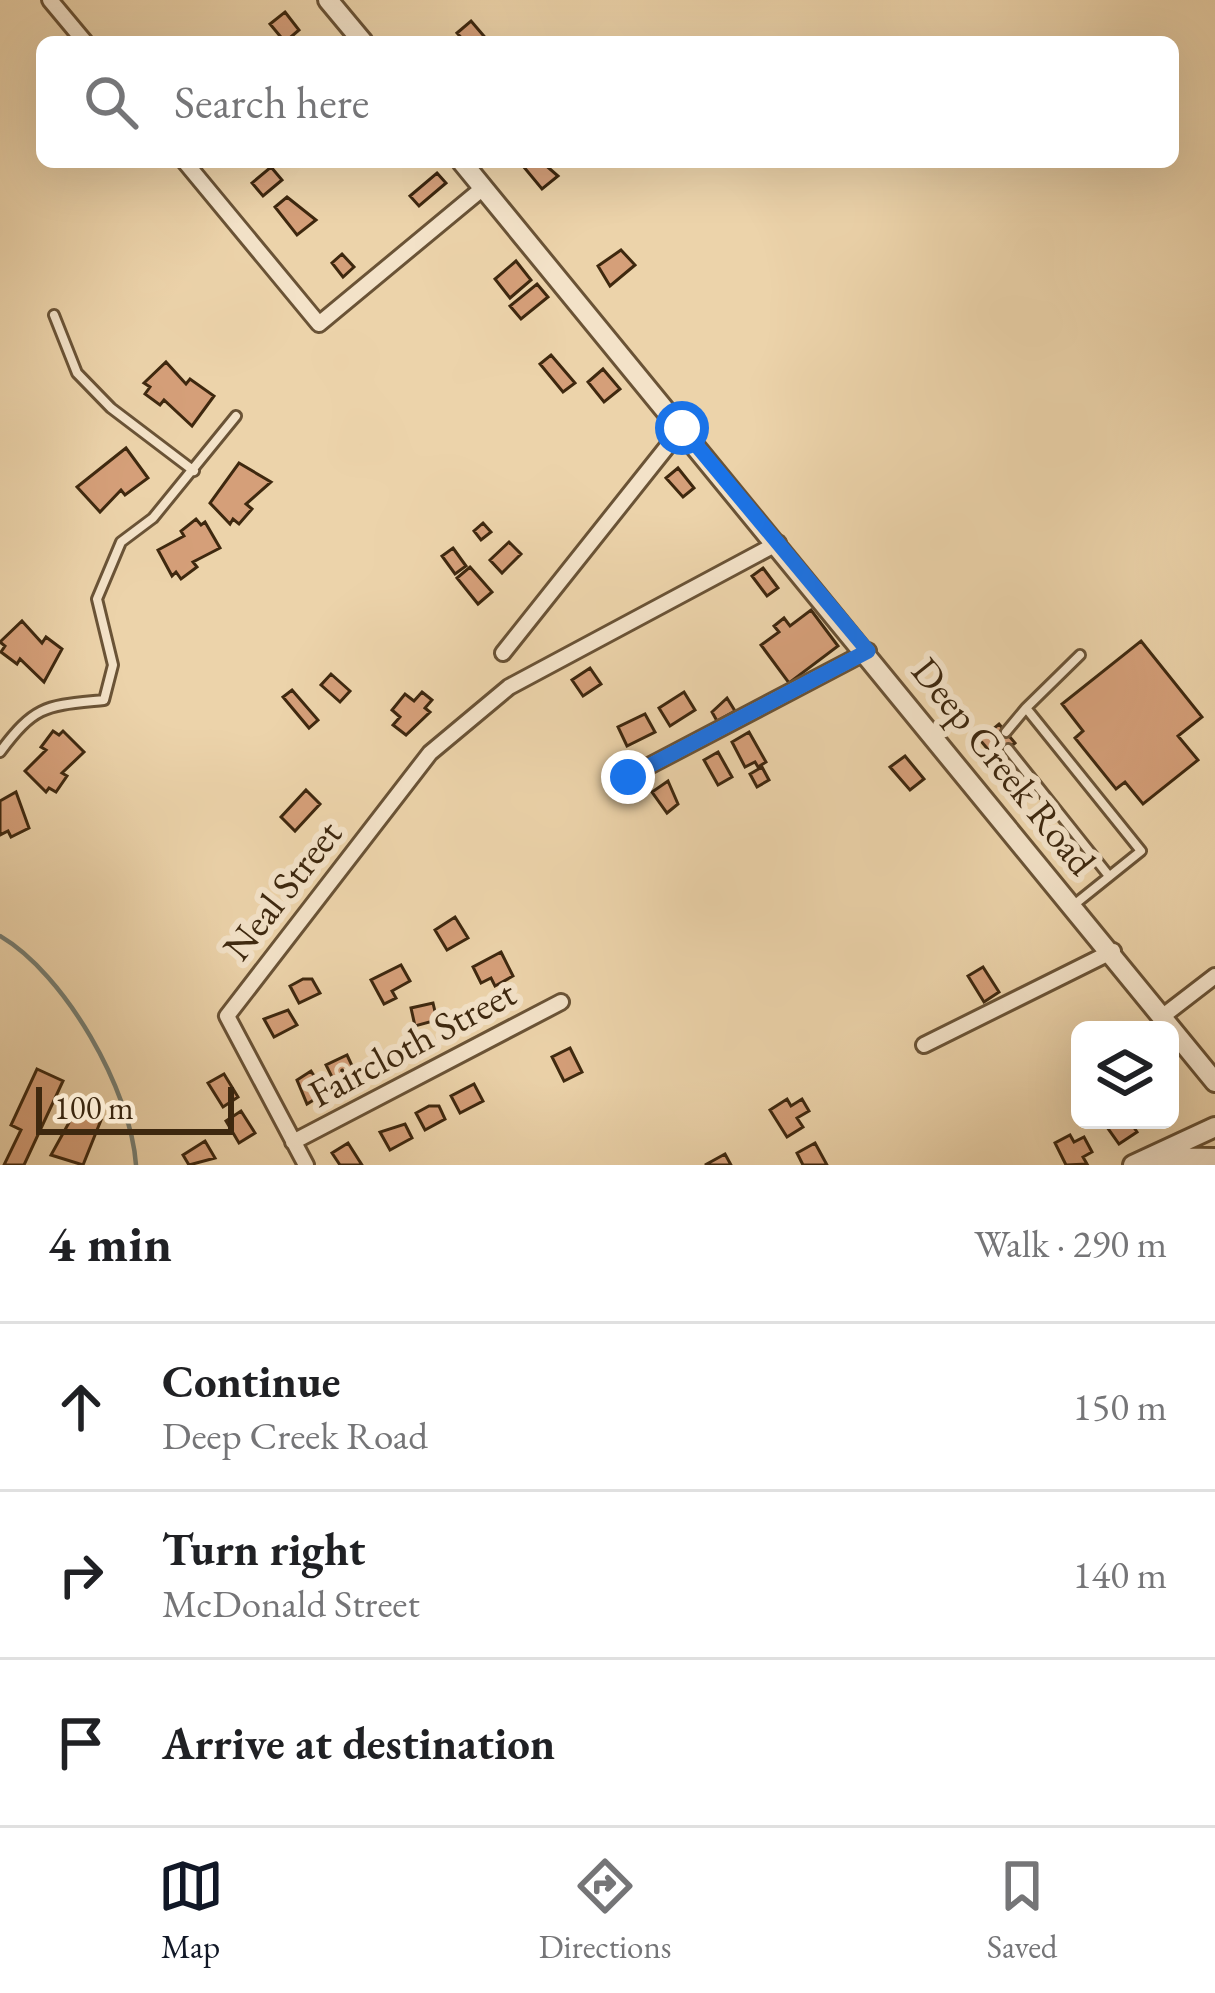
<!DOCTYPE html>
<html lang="en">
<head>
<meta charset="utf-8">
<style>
  body { margin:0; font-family:"EB Garamond",serif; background:#f6f6f6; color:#202124 }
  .controls { position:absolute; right:36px; bottom:36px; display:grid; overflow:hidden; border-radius:18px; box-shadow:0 12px 48px #0002 }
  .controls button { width:108px; height:108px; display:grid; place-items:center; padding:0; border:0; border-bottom:3px solid #e0e0e0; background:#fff; color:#202124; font:60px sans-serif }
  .scale { position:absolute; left:36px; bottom:30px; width:198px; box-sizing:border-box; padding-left:12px; border:6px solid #3e280f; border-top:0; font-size:33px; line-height:42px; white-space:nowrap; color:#3e280f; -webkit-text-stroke:9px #f3e2c8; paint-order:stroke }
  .stop { position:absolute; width:36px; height:36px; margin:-27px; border:9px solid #1a73e8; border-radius:50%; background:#fff }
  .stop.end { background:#1a73e8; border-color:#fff; box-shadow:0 3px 12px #0008 }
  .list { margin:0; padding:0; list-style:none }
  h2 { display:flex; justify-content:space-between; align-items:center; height:156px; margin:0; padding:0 48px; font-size:51px }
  h2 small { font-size:39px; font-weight:400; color:#757577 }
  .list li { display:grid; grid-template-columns:78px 1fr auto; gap:36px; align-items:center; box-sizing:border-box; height:168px; padding:0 48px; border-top:3px solid #e0e0e0 }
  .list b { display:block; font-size:45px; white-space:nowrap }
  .list p { margin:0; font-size:39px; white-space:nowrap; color:#757577 }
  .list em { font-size:39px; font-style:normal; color:#757577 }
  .icon { flex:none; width:66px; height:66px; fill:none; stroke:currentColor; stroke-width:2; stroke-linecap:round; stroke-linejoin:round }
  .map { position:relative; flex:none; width:1215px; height:1165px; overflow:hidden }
  .search { position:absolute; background:#fff; box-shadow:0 12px 48px #0002; left:36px; right:36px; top:36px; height:132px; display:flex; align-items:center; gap:30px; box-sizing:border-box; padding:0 42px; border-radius:18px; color:#757577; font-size:45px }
  .sheet { height:660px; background:#fff }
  nav { display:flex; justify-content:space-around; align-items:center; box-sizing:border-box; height:168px; border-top:3px solid #e0e0e0; background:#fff; font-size:33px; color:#757577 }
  nav a { display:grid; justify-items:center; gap:6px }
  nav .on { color:#111827 }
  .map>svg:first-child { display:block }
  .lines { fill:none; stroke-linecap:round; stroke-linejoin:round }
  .stream { stroke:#767d71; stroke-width:4.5 }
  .building { fill:#d59f79; stroke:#3e280f; stroke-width:3 }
  .service-casing { stroke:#6a5336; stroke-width:14 }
  .minor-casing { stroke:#6a5336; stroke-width:20 }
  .tertiary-casing { stroke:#6a5336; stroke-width:24 }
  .service { stroke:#f3e2c8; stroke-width:8 }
  .minor { stroke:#f3e2c8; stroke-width:14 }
  .tertiary { stroke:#f3e2c8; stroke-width:18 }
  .route { stroke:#1a73e8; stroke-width:15 }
  .labels { text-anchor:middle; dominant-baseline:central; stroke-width:12; stroke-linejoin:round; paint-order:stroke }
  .street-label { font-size:39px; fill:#3e280f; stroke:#f3e2c8 }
</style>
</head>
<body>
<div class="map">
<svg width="1215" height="1165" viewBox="0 0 1215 1165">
  <rect width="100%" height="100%" fill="#ecd3aa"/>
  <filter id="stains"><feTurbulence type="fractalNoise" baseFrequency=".00167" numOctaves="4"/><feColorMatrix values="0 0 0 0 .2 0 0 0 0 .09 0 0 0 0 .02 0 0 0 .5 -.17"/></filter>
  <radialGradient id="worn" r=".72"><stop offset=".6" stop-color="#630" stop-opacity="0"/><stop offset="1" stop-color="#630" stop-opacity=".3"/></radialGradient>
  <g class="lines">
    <!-- stream -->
    <path class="stream" d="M0 936C65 974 131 1090 136 1165"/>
  </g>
  <!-- building -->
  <path class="building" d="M285 12 299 30 285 42 270 24Z
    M471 21 489 42H465L457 33Z
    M528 162H542L558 176 542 189 523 166Z
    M271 167 282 180 263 196 252 183Z
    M437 173 446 183 419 206 410 196Z
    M287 197 316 220 297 235 275 207Z
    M621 250 635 265 610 286 598 266Z
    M342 254 354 267 343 277 332 263Z
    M516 261 531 280 510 298 495 279Z
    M537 284 548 297 521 319 510 306Z
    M551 355 575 383 563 392 540 364Z
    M166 362 186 384 190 379 214 396 192 426 164 400 160 405 145 394 150 387 144 383Z
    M603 369 620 389 604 402 588 382Z
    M126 448 148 478 125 495 121 490 100 512 77 487Z
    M239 463 271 482 246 504 252 509 239 524 233 519 230 524 210 503Z
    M678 468 694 488 683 497 666 478Z
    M196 519 201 525 205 522 220 548 193 562 197 567 181 579 176 572 172 576 158 550 184 536 181 531Z
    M483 523 491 532 481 540 474 531Z
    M509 542 521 554 502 573 490 560Z
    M453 548 466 566 455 574 442 556Z
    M470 567 492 592 478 604 457 578Z
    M763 568 778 588 767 596 752 576Z
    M811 610 838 646 789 683 761 645 779 632 774 626 784 618 790 626Z
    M22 621 42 643 46 637 62 649 44 682 20 659 17 664 1 652 5 646 0 642Z
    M1141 641 1202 717 1178 736 1198 760 1143 804 1125 782 1116 789 1075 738 1083 731 1062 704Z
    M590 668 601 684 583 696 572 680Z
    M331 674 350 691 340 702 321 685Z
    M292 690 318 720 309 728 283 697Z
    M422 692 432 700 425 708 430 712 406 735 393 725 400 717 392 710 405 694 414 701Z
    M684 692 695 710 670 726 659 708Z
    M727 698 735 711 717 721 712 712Z
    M645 714 655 732 627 746 618 727Z
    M999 724 1015 743 996 759 980 740Z
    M53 731 59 735 63 731 84 752 62 773 67 776 56 792 49 788 46 792 25 771 46 750 41 747Z
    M749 732 766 762 758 767 755 762 745 767 732 742Z
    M718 752 732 777 718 785 704 760Z
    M905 756 924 779 910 790 890 767Z
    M762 767 769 780 757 787 750 774Z
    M668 781 678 804 667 813 652 792Z
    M306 790 320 804 295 831 281 817Z
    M16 792 29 828 11 837 8 831 0 835V801Z
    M455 917 468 938 447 950 435 930Z
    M501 952 513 976 495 986 491 978 481 983 473 967Z
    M401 965 410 981 392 991 396 998 384 1004 371 980Z
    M983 967 999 992 984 1002 968 976Z
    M303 979H312L320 993 299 1003 290 986Z
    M433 1003 437 1020 415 1026 411 1008Z
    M288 1010 297 1025 274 1037 264 1019Z
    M570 1048 582 1072 564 1081 552 1057Z
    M347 1055 355 1072 333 1079 326 1065Z
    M37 1069 63 1081 24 1165H4L21 1130 11 1125Z
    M311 1071 325 1093 307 1104 297 1080Z
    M224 1074 238 1097 223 1107 208 1083Z
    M474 1084 483 1101 460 1113 451 1096Z
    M787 1099 791 1106 802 1099 809 1111 797 1118 803 1127 787 1137 770 1110Z
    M429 1106H439L445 1119 425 1130 416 1113Z
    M76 1110 101 1120 83 1165 51 1155Z
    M241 1111 255 1133 239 1143 226 1121Z
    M1117 1120H1129L1137 1132 1119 1144 1107 1127Z
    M405 1124 412 1138 390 1150 380 1132Z
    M1070 1135 1074 1142 1084 1137 1092 1152 1083 1157 1087 1164 1066 1165 1055 1143Z
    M205 1141 215 1158 189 1165 183 1155Z
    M348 1143 362 1165H340L332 1153Z
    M815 1143 827 1165H803L797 1153Z
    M725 1154 731 1165H705Z"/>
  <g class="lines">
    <!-- service casing -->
    <g class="service-casing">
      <path id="service" d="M54 315 77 373 111 408 194 471
        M1006 732 1026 708
        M1008 749 1109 876
        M0 752C36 704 46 706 104 700L113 665 97 599 121 542 153 518 236 416
        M1075 904 1141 851 1026 708 1080 655"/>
    </g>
    <!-- minor casing -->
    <g class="minor-casing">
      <path id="minor" d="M50 0 85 42
        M185 162 319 324 483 188
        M503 653 682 428
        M628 777 868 651
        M1163 1016 1215 976
        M924 1045 1113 951
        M293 1142 561 1002
        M306 1165 227 1016 430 753 509 687 778 543"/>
    </g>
    <!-- tertiary casing -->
    <g class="tertiary-casing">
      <path id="tertiary" d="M328 0 363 42
        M462 162 1215 1082
        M1155 1157 1215 1158
        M1133 1165 1215 1127"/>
    </g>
    <!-- service -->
    <use href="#service" class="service"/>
    <!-- minor -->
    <use href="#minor" class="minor"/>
    <!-- tertiary -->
    <use href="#tertiary" class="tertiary"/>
  </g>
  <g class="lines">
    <!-- route -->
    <path class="route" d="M628 777 868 651 682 428"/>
  </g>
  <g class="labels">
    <!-- street labels -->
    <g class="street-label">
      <text transform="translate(1004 766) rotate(51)">Deep Creek Road</text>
      <text transform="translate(282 890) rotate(-52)">Neal Street</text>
      <text transform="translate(412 1043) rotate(-28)">Faircloth Street</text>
    </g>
  </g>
  <rect width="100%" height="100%" filter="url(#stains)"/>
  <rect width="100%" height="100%" fill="url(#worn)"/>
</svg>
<div class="controls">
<button><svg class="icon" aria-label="layers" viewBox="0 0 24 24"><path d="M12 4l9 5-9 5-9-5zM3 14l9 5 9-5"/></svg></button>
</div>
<div class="scale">100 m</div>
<div class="stop" style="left:682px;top:428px"></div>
<div class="stop end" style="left:628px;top:777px"></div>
<div class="search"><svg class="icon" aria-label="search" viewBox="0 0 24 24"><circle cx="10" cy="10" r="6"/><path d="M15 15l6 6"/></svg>Search here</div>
</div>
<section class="sheet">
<h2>4 min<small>Walk · 290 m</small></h2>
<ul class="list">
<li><svg class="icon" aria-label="ahead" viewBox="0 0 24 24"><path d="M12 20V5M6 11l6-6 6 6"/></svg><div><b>Continue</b><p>Deep Creek Road</p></div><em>150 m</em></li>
<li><svg class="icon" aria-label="right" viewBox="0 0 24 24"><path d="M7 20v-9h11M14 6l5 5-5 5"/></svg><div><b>Turn right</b><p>McDonald Street</p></div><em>140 m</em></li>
<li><svg class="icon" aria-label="arrive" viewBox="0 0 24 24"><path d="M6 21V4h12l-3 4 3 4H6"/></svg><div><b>Arrive at destination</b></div></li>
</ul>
</section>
<nav>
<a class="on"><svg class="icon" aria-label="map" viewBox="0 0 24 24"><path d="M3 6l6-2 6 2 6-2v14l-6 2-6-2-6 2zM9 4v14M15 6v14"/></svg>Map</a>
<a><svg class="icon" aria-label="directions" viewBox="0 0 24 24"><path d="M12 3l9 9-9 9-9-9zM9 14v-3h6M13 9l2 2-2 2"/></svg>Directions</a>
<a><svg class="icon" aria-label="saved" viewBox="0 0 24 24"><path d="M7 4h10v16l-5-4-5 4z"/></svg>Saved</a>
</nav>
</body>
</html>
